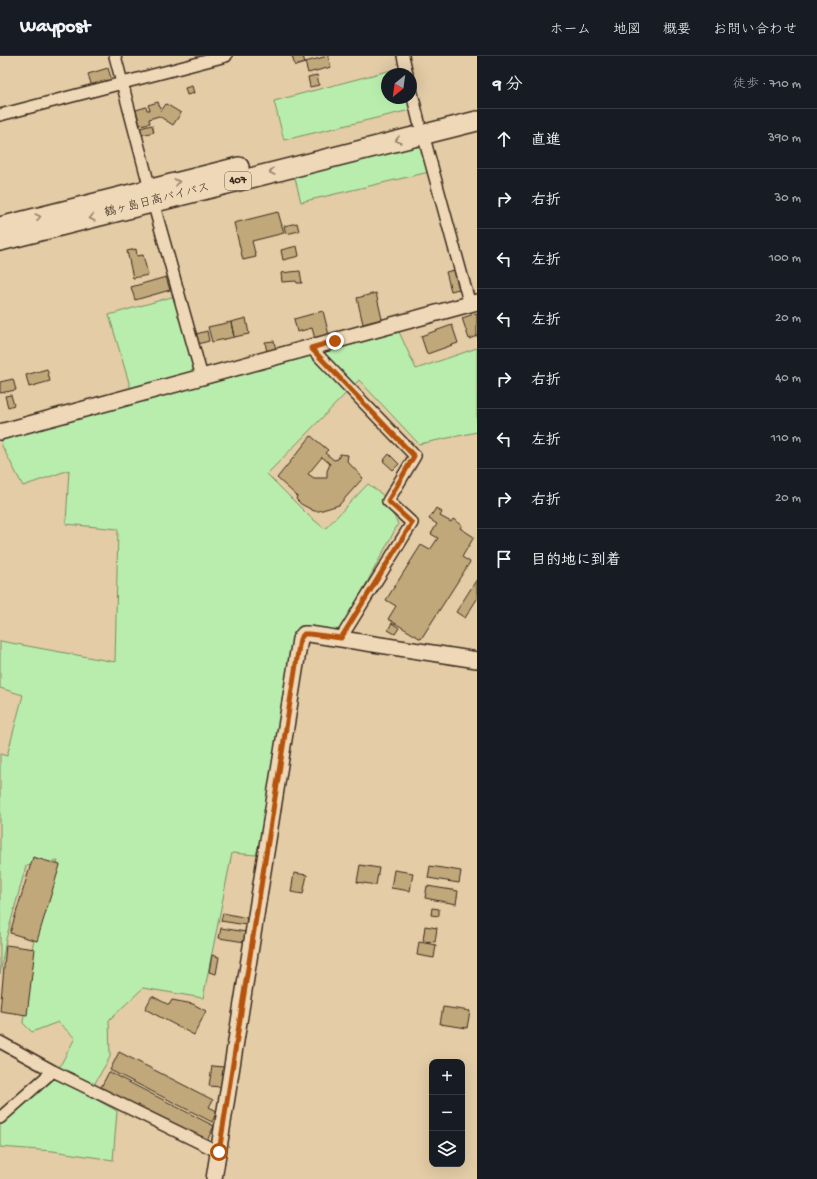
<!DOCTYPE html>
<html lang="ja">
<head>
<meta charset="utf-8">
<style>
  body { margin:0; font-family:"Gochi Hand","Klee One",sans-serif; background:#242831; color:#f1f3f6 }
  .controls { position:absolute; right:12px; bottom:12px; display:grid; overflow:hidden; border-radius:8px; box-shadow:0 4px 16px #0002 }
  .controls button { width:36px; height:36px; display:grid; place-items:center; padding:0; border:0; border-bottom:1px solid #363941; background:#171b24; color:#f1f3f6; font:20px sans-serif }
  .compass { position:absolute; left:381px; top:12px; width:36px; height:36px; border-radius:50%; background:#171b24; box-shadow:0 4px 16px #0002; rotate:209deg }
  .stop { position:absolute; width:12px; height:12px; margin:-9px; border:3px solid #b45309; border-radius:50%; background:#fff }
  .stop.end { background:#b45309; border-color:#fff; box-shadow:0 1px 4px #0008 }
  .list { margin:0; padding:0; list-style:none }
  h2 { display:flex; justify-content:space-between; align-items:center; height:52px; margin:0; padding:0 16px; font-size:17px }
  h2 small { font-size:13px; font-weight:400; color:#9ea1a6 }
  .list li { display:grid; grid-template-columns:26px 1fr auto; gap:12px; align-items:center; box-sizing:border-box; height:60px; padding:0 16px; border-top:1px solid #363941 }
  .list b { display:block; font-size:15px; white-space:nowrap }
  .list em { font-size:13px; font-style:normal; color:#9ea1a6 }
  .icon { flex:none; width:22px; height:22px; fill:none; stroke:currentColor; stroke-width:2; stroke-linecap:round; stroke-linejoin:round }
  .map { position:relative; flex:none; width:477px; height:1123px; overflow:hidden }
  header { display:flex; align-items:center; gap:24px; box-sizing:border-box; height:56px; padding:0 20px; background:#171b24; border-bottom:1px solid #363941 }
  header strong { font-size:19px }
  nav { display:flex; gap:22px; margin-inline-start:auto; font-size:14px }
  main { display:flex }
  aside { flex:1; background:#171b24 }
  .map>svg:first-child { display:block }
  .green { fill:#b9edae; stroke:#7a8c66 }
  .building { fill:#c0a87a; stroke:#3b2a1e; fill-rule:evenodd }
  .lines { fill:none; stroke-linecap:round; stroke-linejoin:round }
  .street-casing { stroke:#3b2a1e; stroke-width:14 }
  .secondary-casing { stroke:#3b2a1e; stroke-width:18 }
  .highway-casing { stroke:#3b2a1e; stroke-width:22 }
  .street { stroke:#eed8b7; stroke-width:11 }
  .secondary { stroke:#eed8b7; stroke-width:15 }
  .highway { stroke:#eed8b7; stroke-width:19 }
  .oneway { stroke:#94816a }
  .route { stroke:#b45309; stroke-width:5 }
  .labels { text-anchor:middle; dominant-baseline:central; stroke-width:3; stroke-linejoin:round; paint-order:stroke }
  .shield { fill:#eed8b7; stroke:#715e4c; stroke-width:1 }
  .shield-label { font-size:11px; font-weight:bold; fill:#3b2a1e }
  .street-label { font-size:12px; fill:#3b2a1e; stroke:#eed8b7 }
</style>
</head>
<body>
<header>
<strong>Waypost</strong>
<nav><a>ホーム</a><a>地図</a><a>概要</a><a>お問い合わせ</a></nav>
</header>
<main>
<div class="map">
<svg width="477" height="1123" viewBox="0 0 477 1123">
  <rect width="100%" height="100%" fill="#e3cca6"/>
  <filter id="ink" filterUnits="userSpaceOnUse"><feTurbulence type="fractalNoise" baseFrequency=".025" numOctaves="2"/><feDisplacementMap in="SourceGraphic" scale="8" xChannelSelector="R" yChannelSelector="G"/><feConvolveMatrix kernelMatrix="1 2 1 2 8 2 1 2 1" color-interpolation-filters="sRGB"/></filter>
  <g filter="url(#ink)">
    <!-- green -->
    <path class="green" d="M399 12 400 18H387V42H407L410 54 284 84 274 45Z
      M421 88 429 116 301 146 294 118Z
      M175 240 200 330 399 276 416 313 477 292V376L419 388 359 324 267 418 309 460 325 473 368 428 384 440 398 468 339 579 300 575 271 745 256 799 232 797 203 942 143 932 109 964 110 1001 88 1039 117 1055 113 1104 53 1095 0 1091V1069L52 1025 75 982 58 966 32 976 23 967 33 888 58 805 26 810 6 883 0 918V698L7 700 23 639 0 632V585L115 606 118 473 66 468 69 414 23 430 2 390 0 368 5 380 135 347 109 259Z"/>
    <!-- building -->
    <path class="building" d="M292 0H303L305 7 295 10Z
      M328 0 331 11 308 17 305 6Z
      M108 12 112 25 92 31 88 18Z
      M317 19 319 29 310 31 308 21Z
      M192 30 194 37 187 39 185 32Z
      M158 46 161 55 166 48 181 57 173 69 159 60 149 63 150 67 140 69 136 54 146 51 147 54H150L148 49Z
      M152 69 154 76 142 79 140 72Z
      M278 156 284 177 252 185 256 201 243 204 234 167Z
      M297 167 299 175 286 178 284 170Z
      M297 190 299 200 283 204 281 194Z
      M136 193 137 200 143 199 148 219 133 222 127 195Z
      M454 214 459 233 451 235 446 216Z
      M300 215 302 227H297L296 225 282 226 281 217Z
      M166 221 170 234 135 244 131 231Z
      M376 237 382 263 363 268 357 242Z
      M323 255 329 279 315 283 312 272 297 276 294 263Z
      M477 257V280L469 283 462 262Z
      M246 262 249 278 234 281 231 266Z
      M231 266 234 281 212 286 208 271Z
      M452 269 458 287 427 298 421 280Z
      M207 275 209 285 198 288 196 278Z
      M274 285 276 294 267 296 265 286Z
      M47 313 50 325 29 331 26 319Z
      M13 323 16 334 0 337V326Z
      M11 339 14 349 8 351 5 340Z
      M311 380 328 394 325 397 334 404 338 403 340 398 348 399 347 405 363 422 339 449 319 455H314L301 448 296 443 297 440 277 422ZM322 401 330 408 327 415V422H314L308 418Z
      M389 398 399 408 393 414 383 405Z
      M436 452 442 456 440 460 451 466 453 463 462 469 460 472 474 481 462 501 470 506 421 583 388 563 396 550 386 544 421 489 430 494 438 482 431 478 437 468 429 463Z
      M477 523V543L465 562 456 556Z
      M392 567 399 572 395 578 388 574Z
      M33 801 60 809 37 885 10 877Z
      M360 809 379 812 376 829 357 826Z
      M430 810 461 815 459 827 428 822Z
      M394 814 413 817 410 835 391 832Z
      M294 817 307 819 303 838 291 836Z
      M427 830 458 835 456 848 425 842Z
      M432 852 439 853V860L431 859Z
      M223 857 247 862 246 869 221 865Z
      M425 870 437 872 435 886 423 885Z
      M221 872 246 876 245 886 219 882Z
      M419 886 436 889 434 902 417 899Z
      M6 889 35 893 27 959 0 955Z
      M212 899 219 901 216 918 209 916Z
      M152 940 169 949 172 944 193 948 206 955 194 979 145 953Z
      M443 951 470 955 467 972 440 968Z
      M119 996 213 1044 209 1051 217 1055 212 1066 110 1014Z
      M212 1010 224 1011 221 1031 209 1030Z
      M109 1016 214 1070 206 1087 100 1033Z"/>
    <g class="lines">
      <!-- street casing -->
      <g class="street-casing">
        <path id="street" d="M115 0 150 133
          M403 0 407 18
          M411 33 419 66
          M0 59 226 0
          M423 78 470 249
          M153 146 202 321
          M311 292 415 400 388 445 412 467 341 582
          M0 986 53 1015
          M0 1062 53 1015 219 1096"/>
      </g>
      <!-- secondary casing -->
      <g class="secondary-casing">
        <path id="secondary" d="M0 376 477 246
          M214 1123 300 583 304 578H309L477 604"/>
      </g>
      <!-- highway casing -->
      <g class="highway-casing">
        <path id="highway" d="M0 171 239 111
          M0 185 477 65"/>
      </g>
      <!-- street -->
      <use href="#street" class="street"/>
      <!-- secondary -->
      <use href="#secondary" class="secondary"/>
      <!-- highway -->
      <use href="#highway" class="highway"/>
    </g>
    <!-- one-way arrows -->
    <defs><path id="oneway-chevron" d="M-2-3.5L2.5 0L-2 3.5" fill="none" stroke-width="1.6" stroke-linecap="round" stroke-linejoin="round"/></defs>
    <g class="oneway">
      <use href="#oneway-chevron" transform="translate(398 84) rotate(166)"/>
      <use href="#oneway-chevron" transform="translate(272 116) rotate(166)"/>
      <use href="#oneway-chevron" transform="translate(177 126) rotate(-14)"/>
      <use href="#oneway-chevron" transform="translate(38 161) rotate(-14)"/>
      <use href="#oneway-chevron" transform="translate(92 162) rotate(166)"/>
    </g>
  </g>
  <g class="lines" filter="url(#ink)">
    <!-- route -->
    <path class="route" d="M219 1096 300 583 304 578H309L341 582 412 467 388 445 414 400 311 292 335 285"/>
  </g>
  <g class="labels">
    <!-- shield labels -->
    <rect class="shield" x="225" y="116" width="26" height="18" rx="3"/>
    <g class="shield-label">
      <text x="238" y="125">407</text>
    </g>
    <!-- street labels -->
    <g class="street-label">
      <text transform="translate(157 145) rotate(-14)">鶴ヶ島日高バイパス</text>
    </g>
  </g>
</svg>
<div class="controls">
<button>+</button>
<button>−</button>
<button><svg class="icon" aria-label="layers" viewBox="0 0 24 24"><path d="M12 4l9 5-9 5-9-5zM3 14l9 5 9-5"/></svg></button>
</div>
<svg class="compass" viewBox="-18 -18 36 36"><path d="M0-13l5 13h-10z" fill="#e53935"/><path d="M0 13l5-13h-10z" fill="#9ea1a6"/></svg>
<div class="stop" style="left:219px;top:1096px"></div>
<div class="stop end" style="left:335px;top:285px"></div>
</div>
<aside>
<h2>9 分<small>徒歩 · 710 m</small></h2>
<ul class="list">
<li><svg class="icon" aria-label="ahead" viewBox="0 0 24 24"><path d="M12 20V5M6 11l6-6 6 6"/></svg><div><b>直進</b></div><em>390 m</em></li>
<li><svg class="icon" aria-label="right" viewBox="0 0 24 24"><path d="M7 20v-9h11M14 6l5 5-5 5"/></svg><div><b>右折</b></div><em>30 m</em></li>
<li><svg class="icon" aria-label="left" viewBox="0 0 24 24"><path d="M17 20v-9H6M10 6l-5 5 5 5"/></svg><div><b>左折</b></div><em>100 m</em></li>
<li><svg class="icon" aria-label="left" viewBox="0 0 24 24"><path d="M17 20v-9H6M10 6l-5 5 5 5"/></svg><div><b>左折</b></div><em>20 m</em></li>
<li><svg class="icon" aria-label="right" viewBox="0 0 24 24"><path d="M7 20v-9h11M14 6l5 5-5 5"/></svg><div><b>右折</b></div><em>40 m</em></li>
<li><svg class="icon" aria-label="left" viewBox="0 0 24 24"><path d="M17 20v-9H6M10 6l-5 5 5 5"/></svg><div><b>左折</b></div><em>110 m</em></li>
<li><svg class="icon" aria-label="right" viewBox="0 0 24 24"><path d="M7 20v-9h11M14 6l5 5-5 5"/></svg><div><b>右折</b></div><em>20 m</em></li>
<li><svg class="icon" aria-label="arrive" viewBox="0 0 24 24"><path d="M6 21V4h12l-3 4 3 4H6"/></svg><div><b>目的地に到着</b></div></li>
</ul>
</aside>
</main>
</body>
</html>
